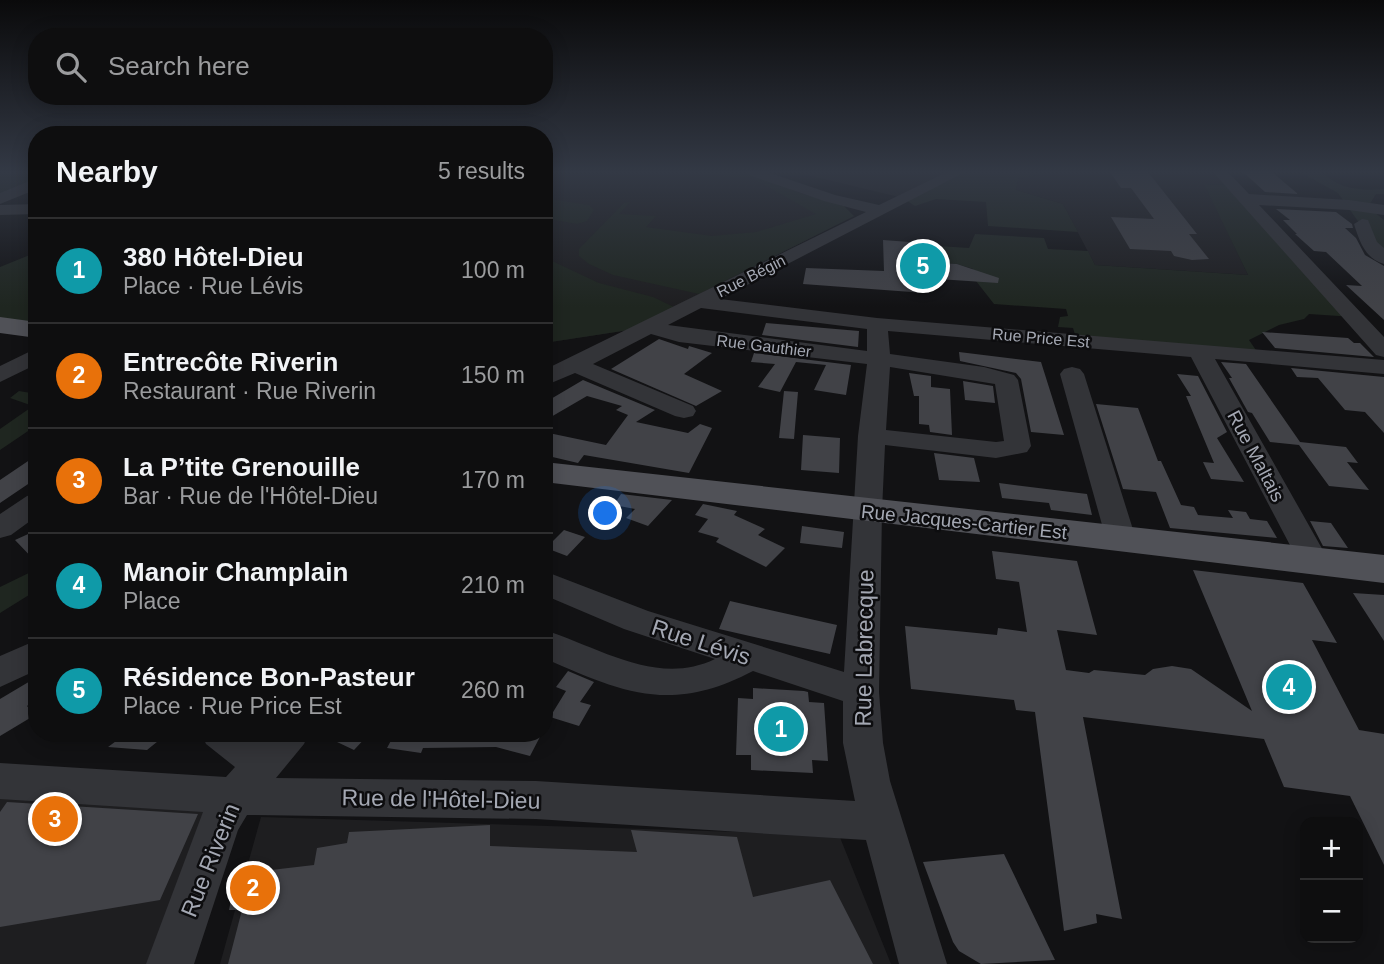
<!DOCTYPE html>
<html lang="en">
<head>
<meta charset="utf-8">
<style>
  body { margin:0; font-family:Arial,sans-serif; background:#171718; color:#f1f3f6 }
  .controls { position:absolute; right:21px; bottom:21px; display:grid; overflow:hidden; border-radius:14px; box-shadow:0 4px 18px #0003 }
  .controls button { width:63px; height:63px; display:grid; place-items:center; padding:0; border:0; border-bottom:2px solid #2e2e2f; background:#0e0e0f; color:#f1f3f6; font:35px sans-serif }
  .you { position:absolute; left:606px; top:514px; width:24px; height:24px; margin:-18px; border:5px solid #fff; border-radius:50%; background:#1a73e8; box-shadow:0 0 0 10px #1a73e833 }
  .badge { display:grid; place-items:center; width:46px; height:46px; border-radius:50%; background:#0b8043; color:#fff; font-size:23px; font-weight:700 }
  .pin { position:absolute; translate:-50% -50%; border:4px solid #fff; box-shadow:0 2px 7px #0006 }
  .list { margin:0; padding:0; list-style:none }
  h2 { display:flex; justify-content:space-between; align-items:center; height:91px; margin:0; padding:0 28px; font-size:30px }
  h2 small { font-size:23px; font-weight:400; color:#9b9c9e }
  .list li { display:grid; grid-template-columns:46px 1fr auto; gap:21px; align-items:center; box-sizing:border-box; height:105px; padding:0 28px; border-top:2px solid #2e2e2f }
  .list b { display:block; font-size:26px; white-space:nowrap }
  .list p { margin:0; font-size:23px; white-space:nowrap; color:#9b9c9e }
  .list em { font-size:23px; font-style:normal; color:#9b9c9e }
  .icon { flex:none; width:38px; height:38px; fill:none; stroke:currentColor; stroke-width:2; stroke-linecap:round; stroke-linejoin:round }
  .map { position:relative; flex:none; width:1384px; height:964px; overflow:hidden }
  .search { position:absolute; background:#0e0e0f; box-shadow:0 4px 18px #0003; left:28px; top:28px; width:525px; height:77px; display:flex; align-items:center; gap:18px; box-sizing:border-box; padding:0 24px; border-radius:28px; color:#9b9c9e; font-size:26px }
  .panel { position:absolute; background:#0e0e0f; box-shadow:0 4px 18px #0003; left:28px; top:126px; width:525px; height:616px; border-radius:28px }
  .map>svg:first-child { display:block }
  .built { fill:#1e1e20 }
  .green { fill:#1f2620 }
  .building { fill:#414247 }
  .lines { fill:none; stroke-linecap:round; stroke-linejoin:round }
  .minor { fill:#333438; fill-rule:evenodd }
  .major { fill:#505157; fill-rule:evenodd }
  .labels { text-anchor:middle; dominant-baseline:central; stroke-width:5; stroke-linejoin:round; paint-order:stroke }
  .far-street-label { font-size:16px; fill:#a4a8b3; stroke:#0d0d0f }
  .street-label { font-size:19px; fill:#a4a8b3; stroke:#0d0d0f }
  .near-street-label { font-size:23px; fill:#a4a8b3; stroke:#0d0d0f }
</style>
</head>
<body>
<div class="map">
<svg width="1384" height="964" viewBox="0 0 1384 964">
  <rect width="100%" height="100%" fill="#121214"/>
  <!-- built -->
  <path class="built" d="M642 172H733L783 187 854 216 629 330 544 343V175Z
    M795 172H958L903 198Z
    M1050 172 1221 173 1232 185 1205 184 1248 275 1095 265 1063 204 1016 190 1018 179Z
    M0 791 213 808 155 964H0Z
    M261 817 839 835 891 964H220Z"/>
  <!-- green -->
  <path class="green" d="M0 172H37V177L0 198Z
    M690 172H742L759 175 800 193 844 206 854 216 699 294 613 275 589 264 579 256V249L624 203 630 202 619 214 656 216 646 227 712 236 756 232 816 214 754 179Z
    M958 172H1050L1018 179 1016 190 1063 204 1078 232 988 226 986 202 936 199 915 206 903 198Z
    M1300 172H1322C1338 189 1361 191 1384 189V194H1376L1368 207 1384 220V258L1338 193Z
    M1204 184 1232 185 1354 317 1309 314 1304 319 1279 325 1249 340 1260 356 1077 341 1073 328 1058 327 1060 317 1068 316 1066 309 994 304 976 281 973 269 957 264 924 262 923 245 969 248 975 234 1044 238 1048 249 1088 251 1095 265 1248 275Z
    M544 198 589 205 594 210 587 221 577 224 544 218Z
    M37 252V324L0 318V267Z
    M552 261 599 283 653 297 674 307 629 330 544 343V264Z
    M19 391 37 394V425L0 450V429L33 406 10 398Z
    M37 569V590L0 613V587Z"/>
  <!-- building -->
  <path class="building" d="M1110 172H1148L1197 234H1189L1209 259 1192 260 1174 256 1171 251 1130 249 1111 217 1154 219 1131 188H1121Z
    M1243 172H1272L1298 194 1265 192Z
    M1276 209 1336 212 1352 224 1353 228H1345L1356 238 1365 255 1384 266V320L1346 285 1362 286 1326 252 1314 251 1295 234H1297L1283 220H1290Z
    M883 240 923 243 924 262 957 264 999 278 998 283 923 278 925 293 803 284 806 268 884 271Z
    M766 323 859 331 858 347 762 335Z
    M1262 332 1348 338 1354 343H1360L1374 357 1275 348Z
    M659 339 688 349 689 346 712 353 684 374 722 391 696 406 611 369Z
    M959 352 1041 362 1064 435 1031 432 1021 379 1016 373 960 361Z
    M754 353 851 365 846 395 814 390 826 365 796 362 780 392 758 387 775 364 751 362Z
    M1221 362 1246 364 1300 442 1346 447 1358 463 1347 462 1369 490 1329 486 1299 445 1270 442 1252 413 1248 412 1229 378H1232Z
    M1291 368 1384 377V433L1365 412 1345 410 1318 378 1297 377Z
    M909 373 931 376V387L950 389 952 435 930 432 929 425 919 424V396H914Z
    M1177 374 1198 376 1227 432 1217 438 1244 482 1211 479 1203 462 1214 463 1186 396H1191Z
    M583 380 655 410 636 422 688 433 700 424 712 428 689 473 584 455 578 463 544 455V432L606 445 628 415 616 410 622 406 587 396 544 421V403Z
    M963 381 993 386 995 403 965 400Z
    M784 391 798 392 794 439 779 438Z
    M1096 404 1138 408 1158 461H1161L1181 505 1194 507 1198 515 1233 518 1228 510 1246 512 1250 519 1267 521 1277 538 1170 528 1156 492 1123 489Z
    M803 435 840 438 839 473 801 470Z
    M934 453 974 458 980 482 939 480Z
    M37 455V478L0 503V480Z
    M999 483 1087 494 1092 515 1051 510 1049 503 1002 498Z
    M621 494 672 500 648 526 626 518 635 509 614 505Z
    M703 504 737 511 734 515 765 529 758 535 785 548 766 567 716 542 719 538 698 532 708 519 695 515Z
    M1310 521 1331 523 1348 548 1323 546Z
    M802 526 844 532 842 548 800 543Z
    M37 530V563L15 540Z
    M564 530 585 537 567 556 546 548Z
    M992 551 1077 561 1097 635 1057 630 1066 670 1089 673 1094 670 1145 675 1153 669 1172 666 1191 669 1252 711 1193 570 1303 583 1337 643 1312 640 1359 730 1384 734V865L1350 796 1284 787 1264 739 1083 717 1122 919 1096 914 1097 923 1064 931 1035 712 1016 710 1014 700 911 689 905 626 997 635 998 628 1027 632 1019 582 996 579Z
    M1353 593 1384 595V641Z
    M730 601 837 625 830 654 719 629Z
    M568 671 594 682 580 702 591 705 579 726 550 717 566 691 556 687Z
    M37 677V706L32 702 27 706 35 715 0 736V699Z
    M753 688 804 691 808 692 809 702 824 703 828 761 812 760 813 773 751 770V755H736L738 698 753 699Z
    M127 733H168L147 750 108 747Z
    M318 733H370L354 750Z
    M395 733H542L530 756 496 747 423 748 421 753 387 748Z
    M7 802 198 814 160 900 0 927V812Z
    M490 825V846L637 852 631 830 737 837 753 897 830 880 873 964H228L242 910H229L236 874 314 865 317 848 347 843 349 832Z
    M1004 854 1043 935 1055 960 981 964 959 951 953 942 923 862Z"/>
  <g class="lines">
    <!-- minor -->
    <path class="minor" d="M747 172H767L835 195 879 205 947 172H965L720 299 877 318 1384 360V374L1215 359 1329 561 1324 568 1313 572 1302 568 1191 357 888 331 890 354 984 367 1014 375 1018 380 1031 446 1027 452 996 458 885 445 882 511 879 692 883 743 890 781 947 964H899L866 840 536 819 247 815 238 830 194 964H146L203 812 0 799V763L226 777 235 767 206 744 201 733H250L259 740 266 733H309L304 744 276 778 536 781 855 801 843 743V701L753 671C671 714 623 693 544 658V630C599 647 657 687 715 659L624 629 544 595V571L648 611 844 672 858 436 867 364 679 342 651 334 593 364 693 406 696 411 693 416 684 418 675 416 575 373 544 386V370L866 212 824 201 749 175ZM701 308 867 329V351L668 325ZM890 367 995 384 1004 441 996 442 886 430Z
      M1213 172H1228L1249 194 1349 200 1384 205V215L1349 210 1259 205 1384 337V357L1376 355Z
      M37 178V189L0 204V193Z
      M37 204V214L0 215V205Z
      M1362 219 1368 220 1377 242 1384 248V264C1365 259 1359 240 1354 224Z
      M37 348V364L0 382V366Z
      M1072 367 1080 369 1084 374 1136 539 1132 546 1121 549 1110 546 1106 539 1060 374 1064 369Z
      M37 493V516L11 535 0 538V514L27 496Z
      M37 640V670L0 687V656Z"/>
    <!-- major -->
    <path class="major" d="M0 317 37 322V338L0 333Z
      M544 462 1384 555V583L544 482Z"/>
  </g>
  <!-- sky -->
  <linearGradient id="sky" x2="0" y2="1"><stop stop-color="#0a0a0b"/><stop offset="0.56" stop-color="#333945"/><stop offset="1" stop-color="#333945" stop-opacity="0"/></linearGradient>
  <rect width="1384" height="307" fill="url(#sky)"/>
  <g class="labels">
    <!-- far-street labels -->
    <g class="far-street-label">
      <text transform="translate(751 276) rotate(-27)">Rue Bégin</text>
      <text transform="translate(1041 338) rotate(5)">Rue Price Est</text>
      <text transform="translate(764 346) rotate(7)">Rue Gauthier</text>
    </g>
    <!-- street labels -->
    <g class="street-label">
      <text transform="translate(1256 456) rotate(62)">Rue Maltais</text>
      <text transform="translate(964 522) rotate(6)">Rue Jacques-Cartier Est</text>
    </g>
    <!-- near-street labels -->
    <g class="near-street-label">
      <text transform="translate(701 642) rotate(18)">Rue Lévis</text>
      <text transform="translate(864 648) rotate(-89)">Rue Labrecque</text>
      <text transform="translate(441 799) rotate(1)">Rue de l'Hôtel-Dieu</text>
      <text transform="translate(210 860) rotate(-68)">Rue Riverin</text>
    </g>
  </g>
</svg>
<div class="controls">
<button>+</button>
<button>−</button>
</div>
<div class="you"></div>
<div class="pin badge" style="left:781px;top:729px;background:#0f9aa8">1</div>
<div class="pin badge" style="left:253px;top:888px;background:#e8710a">2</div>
<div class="pin badge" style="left:55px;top:819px;background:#e8710a">3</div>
<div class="pin badge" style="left:1289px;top:687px;background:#0f9aa8">4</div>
<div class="pin badge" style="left:923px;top:266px;background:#0f9aa8">5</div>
<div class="search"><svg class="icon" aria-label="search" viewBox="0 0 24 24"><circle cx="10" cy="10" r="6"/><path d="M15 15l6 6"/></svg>Search here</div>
<section class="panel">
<h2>Nearby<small>5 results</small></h2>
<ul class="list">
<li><span class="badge" style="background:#0f9aa8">1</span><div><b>380 Hôtel-Dieu</b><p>Place · Rue Lévis</p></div><em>100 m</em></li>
<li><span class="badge" style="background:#e8710a">2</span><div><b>Entrecôte Riverin</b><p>Restaurant · Rue Riverin</p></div><em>150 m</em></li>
<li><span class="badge" style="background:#e8710a">3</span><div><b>La P’tite Grenouille</b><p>Bar · Rue de l'Hôtel-Dieu</p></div><em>170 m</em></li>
<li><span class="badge" style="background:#0f9aa8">4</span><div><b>Manoir Champlain</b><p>Place</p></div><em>210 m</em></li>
<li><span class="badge" style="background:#0f9aa8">5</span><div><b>Résidence Bon-Pasteur</b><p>Place · Rue Price Est</p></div><em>260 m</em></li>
</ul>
</section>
</div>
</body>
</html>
